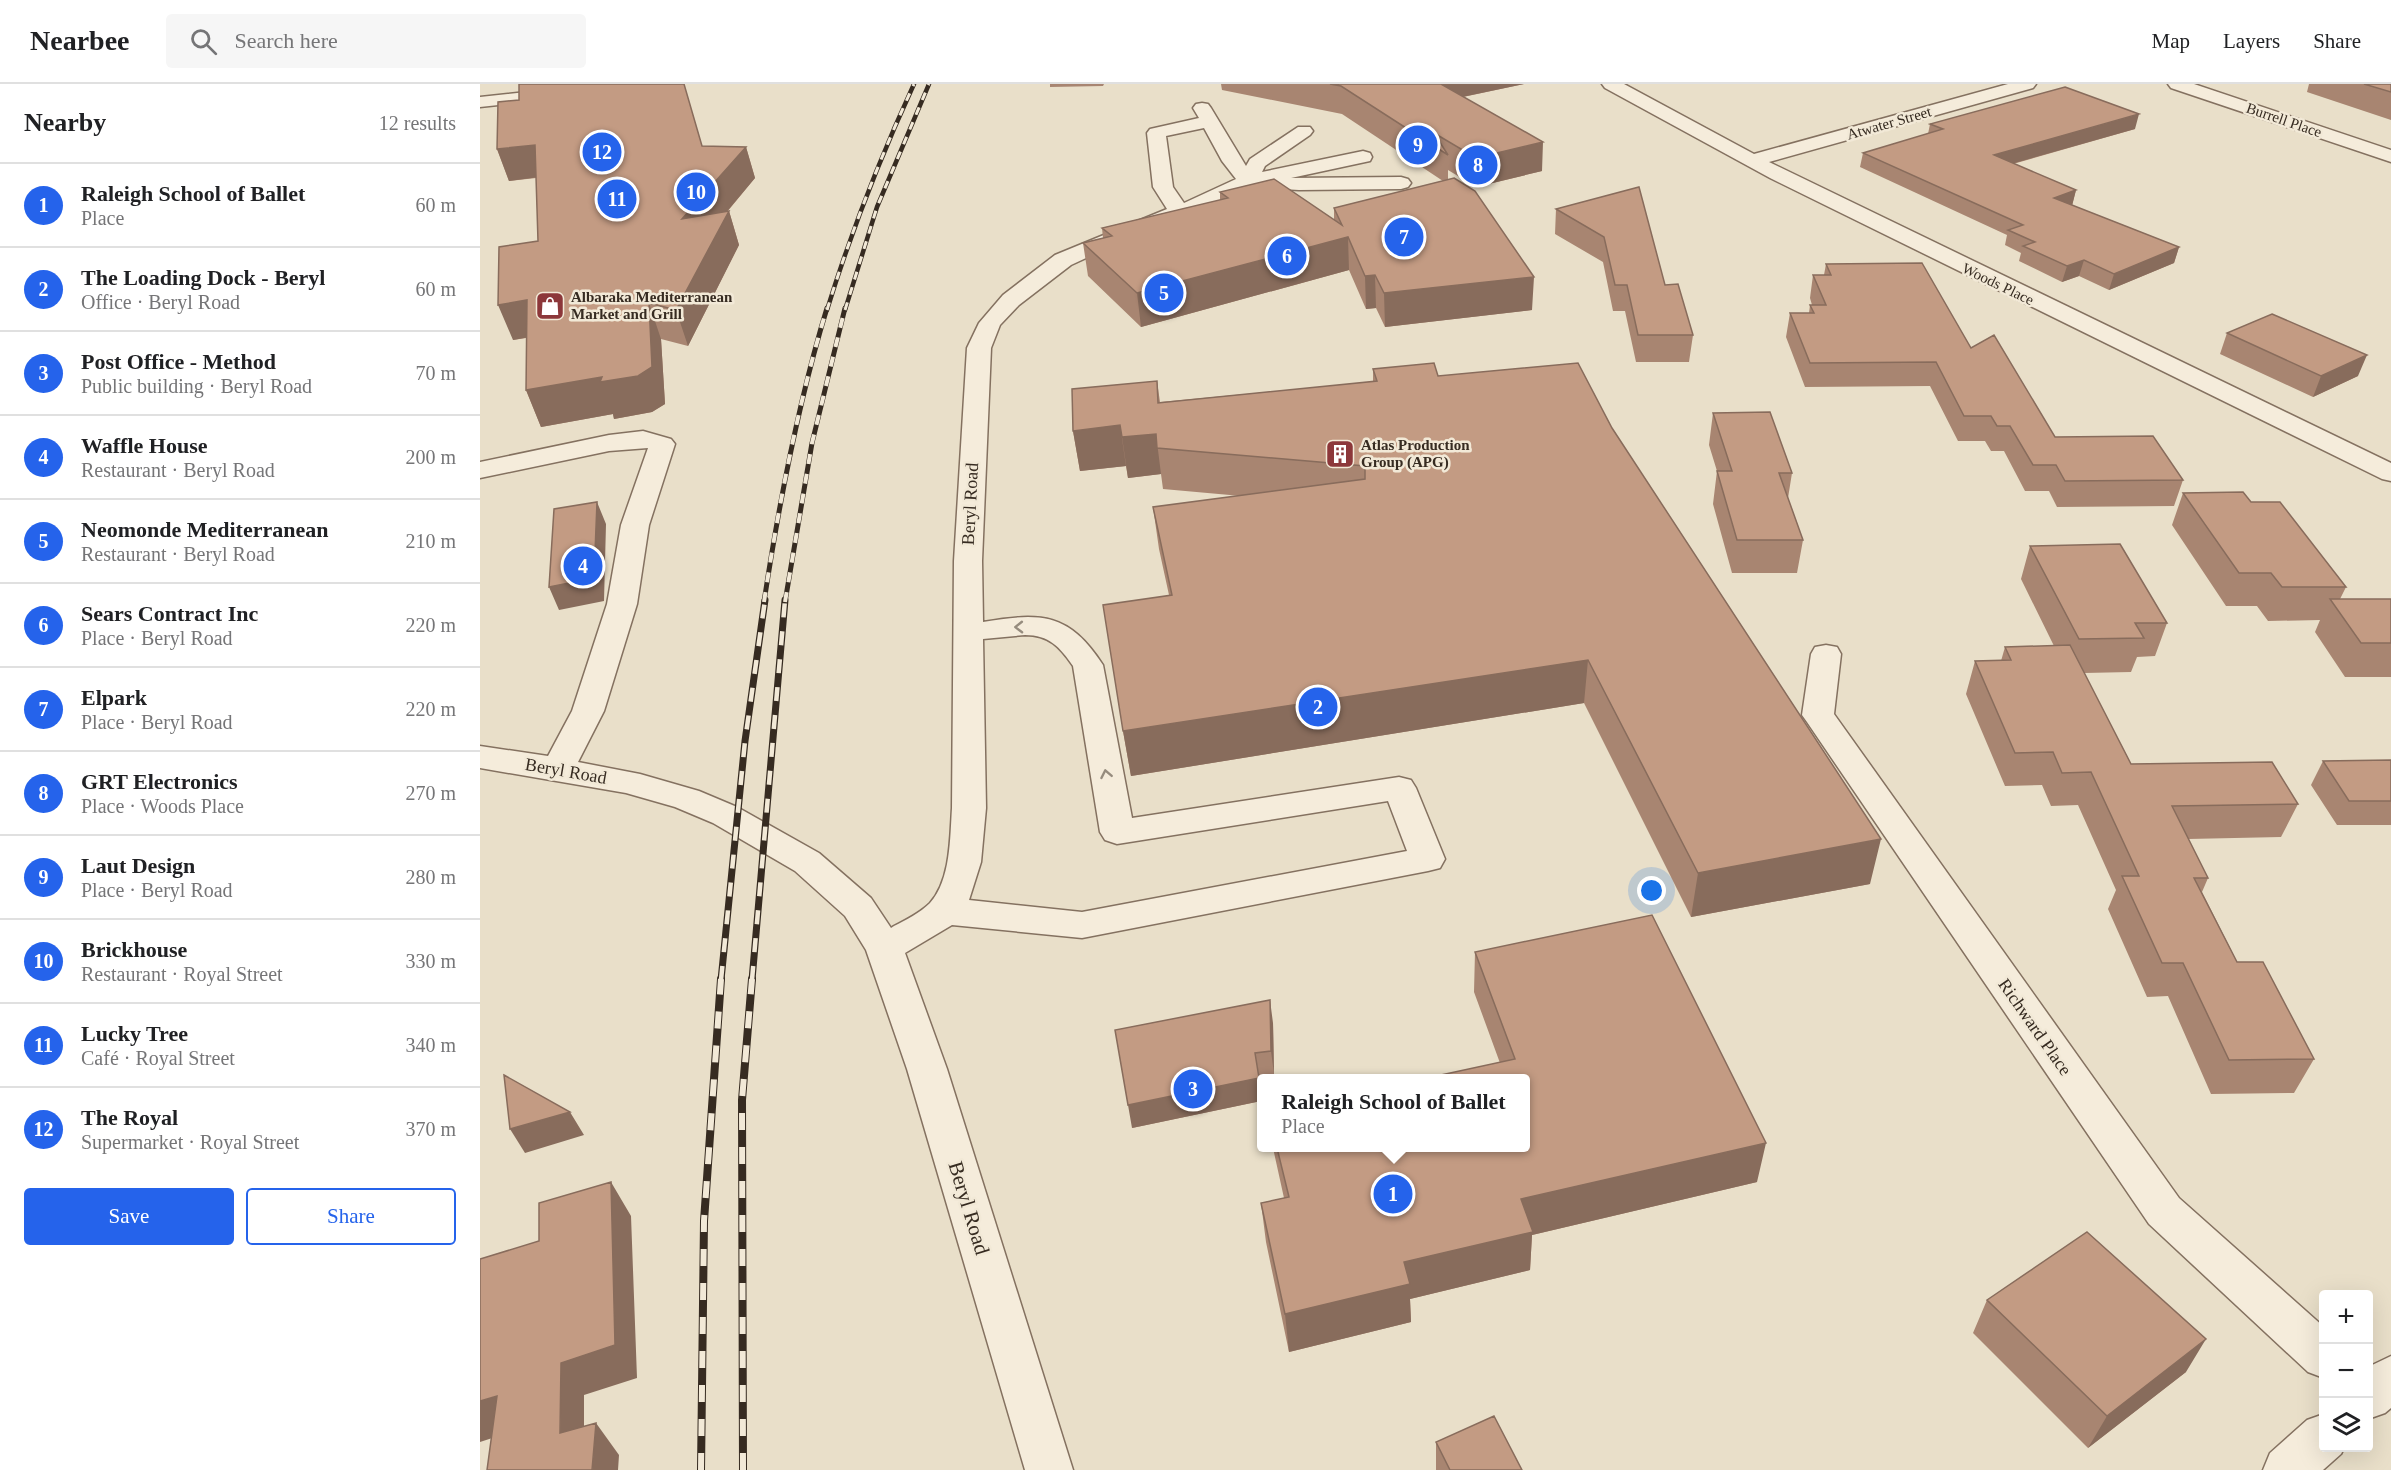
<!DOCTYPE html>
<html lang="en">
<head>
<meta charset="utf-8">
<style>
  body { margin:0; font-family:Georgia,serif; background:#f6f6f6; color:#202124 }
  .controls { position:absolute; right:18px; bottom:18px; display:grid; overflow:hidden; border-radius:6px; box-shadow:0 6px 24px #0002 }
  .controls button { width:54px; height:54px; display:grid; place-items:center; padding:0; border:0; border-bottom:2px solid #e0e0e0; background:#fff; color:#202124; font:30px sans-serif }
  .you { position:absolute; left:1172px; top:807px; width:21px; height:21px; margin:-15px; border:4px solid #fff; border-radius:50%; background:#1a73e8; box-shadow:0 0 0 9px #1a73e833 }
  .badge { display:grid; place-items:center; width:39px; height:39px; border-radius:50%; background:#2563eb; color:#fff; font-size:20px; font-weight:700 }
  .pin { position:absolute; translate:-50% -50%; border:3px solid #fff; box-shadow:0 2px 6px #0006 }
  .popup { position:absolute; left:777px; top:990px; width:273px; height:78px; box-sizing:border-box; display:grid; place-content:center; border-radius:6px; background:#fff; filter:drop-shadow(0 2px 4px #0005); font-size:20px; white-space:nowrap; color:#757577 }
  .popup b { font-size:22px; color:#202124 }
  .popup::after { content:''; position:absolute; left:50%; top:100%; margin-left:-12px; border:12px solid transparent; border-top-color:#fff }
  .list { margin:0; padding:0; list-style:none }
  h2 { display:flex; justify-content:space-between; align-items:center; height:78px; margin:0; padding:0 24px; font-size:26px }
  h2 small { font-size:20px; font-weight:400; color:#757577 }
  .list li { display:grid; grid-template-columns:39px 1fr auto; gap:18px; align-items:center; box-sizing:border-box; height:84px; padding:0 24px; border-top:2px solid #e0e0e0 }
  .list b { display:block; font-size:22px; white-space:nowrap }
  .list p { margin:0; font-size:20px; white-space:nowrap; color:#757577 }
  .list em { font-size:20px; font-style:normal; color:#757577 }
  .actions { display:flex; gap:12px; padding:18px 24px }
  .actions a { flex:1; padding:14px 0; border:2px solid #2563eb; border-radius:6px; text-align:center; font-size:21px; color:#2563eb }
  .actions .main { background:#2563eb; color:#fff }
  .icon { flex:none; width:33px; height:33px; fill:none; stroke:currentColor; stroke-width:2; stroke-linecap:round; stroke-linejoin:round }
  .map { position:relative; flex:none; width:1911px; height:1386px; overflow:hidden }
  header { display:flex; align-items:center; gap:36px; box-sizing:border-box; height:84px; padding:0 30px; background:#fff; border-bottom:2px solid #e0e0e0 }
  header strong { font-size:28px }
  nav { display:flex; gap:33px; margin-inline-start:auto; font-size:21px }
  .search { width:420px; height:54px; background:#f6f6f6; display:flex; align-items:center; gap:15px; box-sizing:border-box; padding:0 21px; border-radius:6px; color:#757577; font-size:22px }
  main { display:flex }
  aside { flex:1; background:#fff }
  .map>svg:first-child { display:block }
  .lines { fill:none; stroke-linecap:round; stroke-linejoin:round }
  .minor-casing { stroke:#847160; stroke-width:3 }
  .minor { fill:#f5ecdb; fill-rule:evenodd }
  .rail-far3-casing { stroke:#362b21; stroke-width:4.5 }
  .rail-far2-casing { stroke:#362b21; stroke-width:5 }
  .rail-far1-casing { stroke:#362b21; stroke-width:7 }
  .rail-casing { stroke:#362b21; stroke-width:8 }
  .rail-far3 { stroke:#f2e9d7; stroke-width:3; stroke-dasharray:8; stroke-linecap:butt }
  .rail-far2 { stroke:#f2e9d7; stroke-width:4; stroke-dasharray:10; stroke-linecap:butt }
  .rail-far1 { stroke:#f2e9d7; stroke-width:4.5; stroke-dasharray:14; stroke-linecap:butt }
  .rail { stroke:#f2e9d7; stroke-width:6; stroke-dasharray:17; stroke-linecap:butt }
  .wall { fill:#a88571 }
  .shaded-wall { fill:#886c5c }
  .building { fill:#c39b83; stroke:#886c5c; stroke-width:1.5 }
  .oneway { stroke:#968c7e }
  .labels { text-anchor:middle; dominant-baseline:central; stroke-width:5; stroke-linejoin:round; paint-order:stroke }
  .far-street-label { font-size:15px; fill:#362b21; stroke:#f2e9d7 }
  .far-poi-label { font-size:15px; font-weight:bold; fill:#362b21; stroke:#f2e9d7; text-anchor:start }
  .street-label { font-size:18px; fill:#362b21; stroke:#f2e9d7 }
  .near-street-label { font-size:21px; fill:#362b21; stroke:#f2e9d7 }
</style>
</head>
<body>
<header>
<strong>Nearbee</strong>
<div class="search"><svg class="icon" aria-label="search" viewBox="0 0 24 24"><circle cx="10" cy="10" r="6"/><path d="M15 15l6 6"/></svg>Search here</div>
<nav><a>Map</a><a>Layers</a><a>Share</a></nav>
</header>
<main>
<aside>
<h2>Nearby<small>12 results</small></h2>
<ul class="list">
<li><span class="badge">1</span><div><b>Raleigh School of Ballet</b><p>Place</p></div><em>60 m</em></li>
<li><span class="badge">2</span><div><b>The Loading Dock - Beryl</b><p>Office · Beryl Road</p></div><em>60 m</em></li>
<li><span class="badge">3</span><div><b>Post Office - Method</b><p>Public building · Beryl Road</p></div><em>70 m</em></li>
<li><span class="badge">4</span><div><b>Waffle House</b><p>Restaurant · Beryl Road</p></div><em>200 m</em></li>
<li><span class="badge">5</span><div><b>Neomonde Mediterranean</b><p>Restaurant · Beryl Road</p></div><em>210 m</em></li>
<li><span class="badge">6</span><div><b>Sears Contract Inc</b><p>Place · Beryl Road</p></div><em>220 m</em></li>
<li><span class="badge">7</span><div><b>Elpark</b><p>Place · Beryl Road</p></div><em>220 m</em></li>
<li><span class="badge">8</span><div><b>GRT Electronics</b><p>Place · Woods Place</p></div><em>270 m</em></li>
<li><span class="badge">9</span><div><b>Laut Design</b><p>Place · Beryl Road</p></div><em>280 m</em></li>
<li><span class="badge">10</span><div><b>Brickhouse</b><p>Restaurant · Royal Street</p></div><em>330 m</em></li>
<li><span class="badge">11</span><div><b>Lucky Tree</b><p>Café · Royal Street</p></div><em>340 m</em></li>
<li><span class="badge">12</span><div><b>The Royal</b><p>Supermarket · Royal Street</p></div><em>370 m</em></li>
</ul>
<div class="actions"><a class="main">Save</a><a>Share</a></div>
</aside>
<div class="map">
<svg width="1911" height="1386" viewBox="0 0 1911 1386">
  <rect width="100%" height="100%" fill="#e9dfc9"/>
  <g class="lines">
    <!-- minor casing -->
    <g class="minor-casing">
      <path id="minor" d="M119 0H177L174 4 168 5 0 23V13Z
        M1122 0H1144L1274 70 1528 0H1556L1553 4 1289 78 1911 379V397L1902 395 1290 94 1125 4Z
        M1688 0H1714L1911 66V78L1691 4Z
        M722 19 728 20 731 24 766 82 770 75 818 43H830L833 47 830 51 785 82 782 88 883 67 890 69 892 73 890 77 811 94 921 93 928 95 931 99 928 103 921 105 819 106 771 103 742 118 664 147 591 181 539 221 520 241 511 264 502 477 503 538C562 528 589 529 623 581L652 734 919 693 931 696 936 704 965 775 960 784 948 787 602 854 472 841 425 869 467 985 593 1386H545L427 985 386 866 365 832 315 787 233 739 195 723 146 709 0 684V662L68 672 92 627 127 520 141 441 168 364 129 367 0 394V378L129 351 163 347 191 355 195 360 169 441 157 520 124 627 98 678 160 690 219 707 257 723 339 769 391 814 411 844 414 842C426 836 440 829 450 819 471 796 470 753 472 724L474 477 487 264 499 239 523 211 575 171 687 125 673 103 667 49 670 45 719 34 713 24 716 20ZM724 44 742 77 756 95 704 119 693 103 686 52ZM545 551C569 551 580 563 593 582L620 748 625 756 637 760 908 717 927 767 602 828 489 816 501 778 506 724 503 555Z
        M1346 561 1357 563 1361 570 1354 630 1699 1114 1844 1243V1294L1828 1288 1669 1140 1327 638 1322 631 1331 570 1335 563Z
        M1911 1272V1324L1905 1329 1888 1335V1283Z
        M1844 1330V1364H1864L1861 1370 1843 1386H1783L1790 1369 1827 1336Z"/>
    </g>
    <!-- minor -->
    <use href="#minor" class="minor"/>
    <!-- rail-far3 casing -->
    <g class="rail-far3-casing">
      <path id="rail-far3" d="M347 226C371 148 400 74 434 0
        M365 226 397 123 449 0"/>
    </g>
    <!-- rail-far2 casing -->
    <g class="rail-far2-casing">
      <path id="rail-far2" d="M284 518C299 419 318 319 347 224
        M305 518 332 359 365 224"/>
    </g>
    <!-- rail-far1 casing -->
    <g class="rail-far1-casing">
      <path id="rail-far1" d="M241 896 265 657 285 516
        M272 896 305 516"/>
    </g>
    <!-- rail casing -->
    <g class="rail-casing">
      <path id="rail" d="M221 1386 224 1137 241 895
        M263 1386 262 1016 272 895"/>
    </g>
    <!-- rail-far3 -->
    <use href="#rail-far3" class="rail-far3"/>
    <!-- rail-far2 -->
    <use href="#rail-far2" class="rail-far2"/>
    <!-- rail-far1 -->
    <use href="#rail-far1" class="rail-far1"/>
    <!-- rail -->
    <use href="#rail" class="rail"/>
  </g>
  <!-- wall -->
  <path class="wall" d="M570 0H624L623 2 570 3Z
    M741 0H1044L983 13 1062 87 996 103 968 86V95L1052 226 905 243 896 224 886 225 869 186 661 243 608 192 603 159 623 154 622 144 740 116V108L854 136V124L963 97 862 30 742 6Z
    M1829 0H1911V36L1827 8Z
    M1450 40 1655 45 1533 80 1596 106 1592 121 1699 163 1694 179 1629 206 1599 192 1582 198 1539 177 1541 169 1525 161 1527 151 1380 83 1383 69 1448 50Z
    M222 62 266 63 275 94 247 128 249 127 259 161 208 262 181 255 185 320 172 328 134 335 133 330 61 343 46 306V254L33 256 58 157 56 94 29 97 17 65Z
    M1159 103 1185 201 1213 251 1209 278H1156L1145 227H1133L1123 178 1075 150 1076 125Z
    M1346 180 1491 264 1575 353 1703 396 1694 422 1577 423 1569 407H1545L1524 367H1511L1505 357H1478L1450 302 1325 303 1306 253 1310 229H1329L1330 221H1332L1330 214 1333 191H1344Z
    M1747 249 1878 292 1833 313 1740 270Z
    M893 285 958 292 1132 344 1390 800 1211 833 1104 619 651 692 643 647 689 511 679 465 673 423 761 412 683 405 681 390 648 394 646 382 600 387 593 347 677 297 680 318 893 298Z
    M1233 329 1312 389 1308 414 1323 456 1317 489H1252L1233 420 1237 387 1229 361Z
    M1703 409 1771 418 1866 503 1860 515H1911V593H1865L1835 548 1840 536 1788 537 1777 522H1746L1692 441Z
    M1550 462 1687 539 1675 572 1657 573 1651 588 1604 589 1651 680 1818 720 1801 753 1708 755 1728 794 1722 808 1757 878 1834 975 1814 1009 1731 1010 1688 912 1667 913 1628 825 1636 806 1598 721 1571 722 1562 701 1525 702 1486 610 1495 577H1521L1525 563 1574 562 1541 495Z
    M1911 676V741H1857L1831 701 1843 677Z
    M995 868 1277 1098 1052 1151 1050 1186 930 1215 931 1238 809 1268 786 1158 781 1119 804 1114 793 1064H1045L1020 979 994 908Z
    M793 939 794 990 779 992 781 1017 652 1044Z
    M1507 1216 1706 1288 1608 1364 1493 1249Z
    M956 1358 1042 1386H956Z"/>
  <!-- shaded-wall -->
  <path class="shaded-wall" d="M960 0H1044L982 13Z
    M1659 30 1655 45 1510 86 1514 71Z
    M1063 58 1062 87 996 103V74Z
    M55 61 67 92 29 97 17 65Z
    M266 63 275 94 213 168 202 135Z
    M1596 106 1592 122 1574 114Z
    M249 127 259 161 208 262 196 226Z
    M868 153 869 186 661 243 657 209Z
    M1699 163 1694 179 1629 206 1634 190Z
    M1604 176 1599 192 1582 198 1587 182Z
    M895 191 896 224 886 225 885 192Z
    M1054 193 1052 226 905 243 904 209Z
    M47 216 61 251 33 256 18 221Z
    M169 219 181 255 185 320 172 328 134 335 133 330 61 343 46 306 122 293Z
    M1887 271 1878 292 1833 313 1841 292Z
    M640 341 646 382 600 387 593 347Z
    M676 350 681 390 648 394 642 353Z
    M117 418 126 440 124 517 79 526 69 503Z
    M1108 576 1104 619 651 692 643 647Z
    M1401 755 1390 800 1211 833 1218 789Z
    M790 916 793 939 794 990 791 967Z
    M779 994 781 1017 652 1044 648 1021Z
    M90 1028 104 1051 45 1069 30 1045Z
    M1286 1059 1277 1098 1052 1151 1050 1186 930 1215 931 1238 809 1268 805 1230 924 1178 1041 1115Z
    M131 1098 151 1132 157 1294 104 1311V1380L80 1349 81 1279Z
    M1726 1255 1706 1288 1608 1364 1627 1332Z
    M17 1312 43 1344 0 1358V1317Z
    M116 1339 139 1371 138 1386H112Z"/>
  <!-- building -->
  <path class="building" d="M39 0H204L222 62 266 63 202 135 249 127 196 226 169 219 172 283 158 292 120 298 122 293 46 306 47 216 18 221 19 163 58 157 55 61 17 65 18 18 39 16Z
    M850 0H961L1063 58 996 74 954 49 968 71 861 2Z
    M1884 0H1911V8Z
    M1585 3 1659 30 1514 71 1596 106 1574 114 1699 163 1634 190 1604 176 1587 182 1543 162 1555 158 1528 146 1543 141 1383 69 1463 45 1450 40Z
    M974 94 995 107 1054 193 904 209 895 191 885 192 868 153 657 209 603 159 632 152 622 144 748 114 740 108 794 95 862 141 854 124Z
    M1159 103 1185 201 1198 200 1213 251H1158L1147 201H1135L1124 153 1076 125Z
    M1442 179 1491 264 1514 251 1575 353 1673 352 1703 396 1585 397 1576 381H1553L1530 342H1517L1511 332H1484L1456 278 1330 279 1310 229H1334L1330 221H1346L1333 191H1351L1346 180Z
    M1792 230 1887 271 1841 292 1747 249Z
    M954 279 958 292 1098 279 1132 344 1401 755 1218 789 1108 576 643 647 623 521 692 511 673 423 885 395V382L677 364 676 350 642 353 640 341 593 347 592 305 677 297 678 319 897 297 893 285Z
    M1290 328 1312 389H1299L1323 456H1257L1237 387H1252L1233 329Z
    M1763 408 1771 418H1800L1866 503H1802L1791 489H1759L1703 409Z
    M117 418 114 494 69 503 74 425Z
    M1640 460 1687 539H1655L1664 554 1599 555 1550 462Z
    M1850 515H1911V559H1881Z
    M1590 561 1651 680 1792 678 1818 720 1692 722 1728 794H1714L1757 878H1783L1834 975 1749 976 1703 879H1682L1642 792H1659L1611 688 1582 689 1573 668 1535 669 1495 577 1531 576 1525 563Z
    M1911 676V717H1869L1843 677Z
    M1172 831 1286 1059 1041 1115 1053 1148 924 1178 930 1200 805 1230 781 1119 809 1113 797 1064H1045V994H947L1035 975 995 868Z
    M790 916 791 967 775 969 779 994 648 1021 635 946Z
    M24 991 90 1028 30 1045Z
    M131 1098 135 1261 81 1279 80 1349 116 1339 112 1386H7L17 1312 0 1317V1175L59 1157V1119Z
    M1607 1148 1726 1255 1627 1332 1507 1216Z
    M1014 1332 1042 1386H970L956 1358Z"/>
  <!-- one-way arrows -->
  <defs><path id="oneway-chevron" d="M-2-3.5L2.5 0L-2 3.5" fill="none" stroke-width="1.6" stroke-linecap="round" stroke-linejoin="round" transform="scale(1.5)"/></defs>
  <g class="oneway">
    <use href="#oneway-chevron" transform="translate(539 543) rotate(179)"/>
    <use href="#oneway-chevron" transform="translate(626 690) rotate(-101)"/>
  </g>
  <!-- icons -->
  <defs>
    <g id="shop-square" transform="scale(1.5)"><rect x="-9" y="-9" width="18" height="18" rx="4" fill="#8c373a" stroke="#f2e9d7"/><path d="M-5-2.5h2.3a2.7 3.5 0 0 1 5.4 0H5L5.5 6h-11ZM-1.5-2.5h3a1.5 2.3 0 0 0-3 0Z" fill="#fff"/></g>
    <g id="building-square" transform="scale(1.5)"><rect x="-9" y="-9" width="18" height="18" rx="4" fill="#8c373a" stroke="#f2e9d7"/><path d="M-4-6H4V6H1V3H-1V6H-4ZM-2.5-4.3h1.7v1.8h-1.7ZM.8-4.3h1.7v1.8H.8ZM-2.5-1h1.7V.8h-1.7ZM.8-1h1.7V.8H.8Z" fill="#fff"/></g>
  </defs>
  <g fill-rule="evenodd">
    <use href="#shop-square" x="70" y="222"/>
    <use href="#building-square" x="860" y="370"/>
  </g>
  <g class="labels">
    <!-- far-street labels -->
    <g class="far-street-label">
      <text transform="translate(1804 36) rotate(19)">Burrell Place</text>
      <text transform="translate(1409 39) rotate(-16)">Atwater Street</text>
      <text transform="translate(1518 200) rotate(26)">Woods Place</text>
    </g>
    <!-- far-poi labels -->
    <g class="far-poi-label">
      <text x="91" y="213">Albaraka Mediterranean<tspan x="91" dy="17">Market and Grill</tspan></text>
      <text x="881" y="361">Atlas Production<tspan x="881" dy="17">Group (APG)</tspan></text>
    </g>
    <!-- street labels -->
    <g class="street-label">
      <text transform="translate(490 420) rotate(-87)">Beryl Road</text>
      <text transform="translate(86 687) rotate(10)">Beryl Road</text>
      <text transform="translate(1555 943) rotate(55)">Richward Place</text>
    </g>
    <!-- near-street labels -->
    <g class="near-street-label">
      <text transform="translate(489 1124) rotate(73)">Beryl Road</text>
    </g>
  </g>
</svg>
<div class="controls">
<button>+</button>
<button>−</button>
<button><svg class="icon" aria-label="layers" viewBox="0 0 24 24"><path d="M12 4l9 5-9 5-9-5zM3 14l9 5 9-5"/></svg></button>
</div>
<div class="you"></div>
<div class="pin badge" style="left:913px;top:1110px">1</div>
<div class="popup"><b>Raleigh School of Ballet</b>Place</div>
<div class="pin badge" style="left:838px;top:623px">2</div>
<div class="pin badge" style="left:713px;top:1005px">3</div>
<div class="pin badge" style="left:103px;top:482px">4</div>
<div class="pin badge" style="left:684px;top:209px">5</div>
<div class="pin badge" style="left:807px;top:172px">6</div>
<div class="pin badge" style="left:924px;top:153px">7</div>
<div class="pin badge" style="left:998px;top:81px">8</div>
<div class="pin badge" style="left:938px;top:61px">9</div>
<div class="pin badge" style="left:216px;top:108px">10</div>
<div class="pin badge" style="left:137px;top:115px">11</div>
<div class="pin badge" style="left:122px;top:68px">12</div>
</div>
</main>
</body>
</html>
